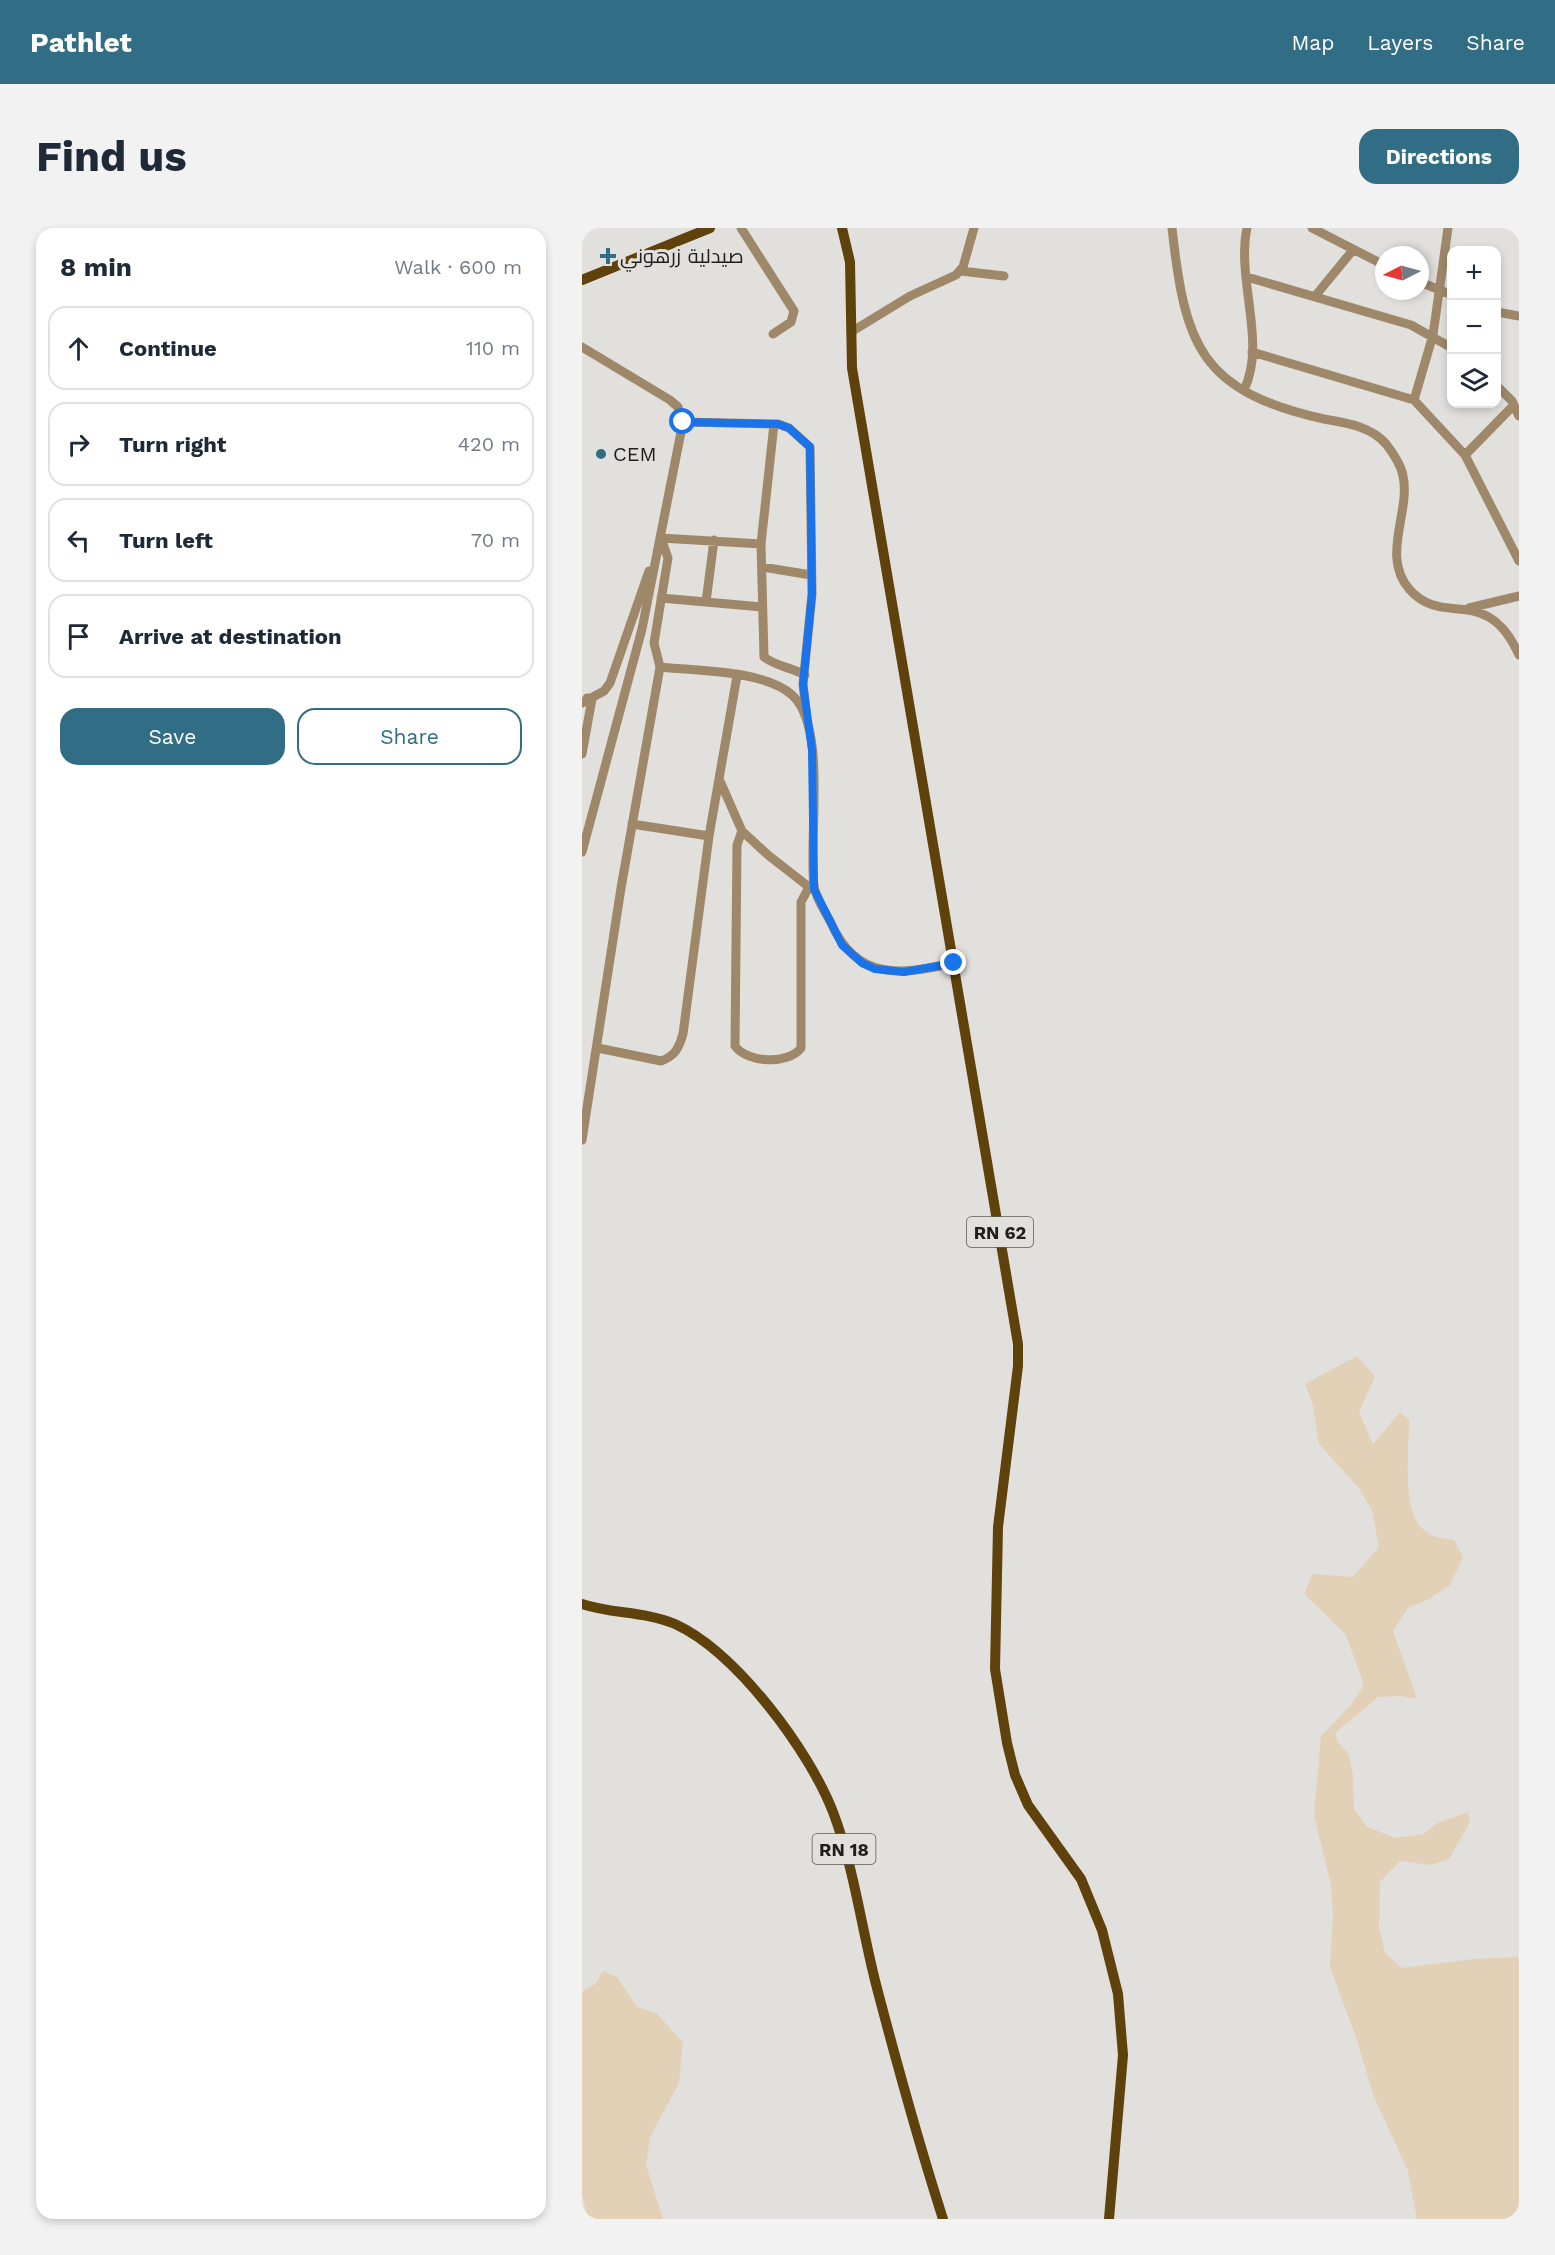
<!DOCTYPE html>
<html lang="en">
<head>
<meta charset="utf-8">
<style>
  body { margin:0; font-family:"Work Sans",Cairo,sans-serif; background:#f2f2f3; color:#1f2937 }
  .controls { position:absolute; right:18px; top:18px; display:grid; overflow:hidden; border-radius:12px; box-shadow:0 3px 9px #0003 }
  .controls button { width:54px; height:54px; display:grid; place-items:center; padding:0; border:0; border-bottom:2px solid #e0e1e3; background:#fff; color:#1f2937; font:30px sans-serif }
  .compass { position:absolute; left:793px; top:18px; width:54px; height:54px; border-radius:50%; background:#fff; box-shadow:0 3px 9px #0003; rotate:264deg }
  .stop { position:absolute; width:18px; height:18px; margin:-14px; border:4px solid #1a73e8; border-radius:50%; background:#fff }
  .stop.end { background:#1a73e8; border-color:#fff; box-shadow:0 2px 6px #0008 }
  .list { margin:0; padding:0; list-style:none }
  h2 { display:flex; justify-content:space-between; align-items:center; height:78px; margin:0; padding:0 24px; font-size:26px }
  h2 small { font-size:20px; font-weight:400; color:#747a83 }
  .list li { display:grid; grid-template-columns:39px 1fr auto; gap:18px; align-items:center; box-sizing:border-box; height:84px; margin:0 12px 12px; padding:0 12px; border:2px solid #e0e1e3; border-radius:18px }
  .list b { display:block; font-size:22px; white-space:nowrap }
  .list em { font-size:20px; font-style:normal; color:#747a83 }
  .actions { display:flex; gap:12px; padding:18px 24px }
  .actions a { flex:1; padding:14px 0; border:2px solid #316d84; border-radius:18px; text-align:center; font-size:21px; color:#316d84 }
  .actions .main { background:#316d84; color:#fff }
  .icon { flex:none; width:33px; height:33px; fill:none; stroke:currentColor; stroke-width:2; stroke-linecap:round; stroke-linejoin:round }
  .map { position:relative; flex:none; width:937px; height:1991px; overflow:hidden; border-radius:18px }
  header { display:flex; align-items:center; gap:36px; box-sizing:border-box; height:84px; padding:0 30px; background:#316d84; color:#fff }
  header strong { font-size:28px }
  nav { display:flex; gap:33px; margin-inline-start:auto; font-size:21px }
  .intro { display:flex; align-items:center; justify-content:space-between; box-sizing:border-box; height:144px; padding:0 36px }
  h1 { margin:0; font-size:42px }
  .button { padding:15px 27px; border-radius:18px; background:#316d84; color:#fff; font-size:21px; font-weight:700 }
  main { display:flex; gap:36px; padding:0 36px }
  aside { flex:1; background:#fff; border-radius:18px; box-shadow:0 3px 9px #0003 }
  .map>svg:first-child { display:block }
  .green { fill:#e2d0b7 }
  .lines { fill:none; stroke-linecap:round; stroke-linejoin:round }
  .minor { stroke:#9e8869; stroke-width:9 }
  .major { stroke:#5f410c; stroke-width:10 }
  .route { stroke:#1a73e8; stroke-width:8 }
  .poi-dot { fill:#316d84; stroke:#e2e0dd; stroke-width:2 }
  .labels { text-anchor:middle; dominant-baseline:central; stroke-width:6; stroke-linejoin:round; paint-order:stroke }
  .shield { fill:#e2e0dd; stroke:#5a5957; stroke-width:1.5 }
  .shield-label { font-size:18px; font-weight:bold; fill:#201f1e }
  .poi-label { font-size:20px; fill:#201f1e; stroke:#e2e0dd; text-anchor:start }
</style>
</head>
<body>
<header>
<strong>Pathlet</strong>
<nav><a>Map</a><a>Layers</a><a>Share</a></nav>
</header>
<div class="intro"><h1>Find us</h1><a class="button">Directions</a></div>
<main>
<aside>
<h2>8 min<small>Walk · 600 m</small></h2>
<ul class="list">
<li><svg class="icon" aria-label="ahead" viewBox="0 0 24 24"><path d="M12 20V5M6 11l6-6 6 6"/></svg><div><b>Continue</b></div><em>110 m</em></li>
<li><svg class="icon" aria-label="right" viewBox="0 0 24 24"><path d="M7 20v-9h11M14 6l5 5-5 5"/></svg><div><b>Turn right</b></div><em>420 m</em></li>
<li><svg class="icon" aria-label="left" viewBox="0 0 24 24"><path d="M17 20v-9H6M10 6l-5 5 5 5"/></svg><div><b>Turn left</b></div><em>70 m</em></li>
<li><svg class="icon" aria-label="arrive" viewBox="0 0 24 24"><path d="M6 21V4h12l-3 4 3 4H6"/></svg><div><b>Arrive at destination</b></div></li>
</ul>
<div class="actions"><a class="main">Save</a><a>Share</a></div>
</aside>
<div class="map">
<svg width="937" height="1991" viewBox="0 0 937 1991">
  <rect width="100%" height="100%" fill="#e2e0dd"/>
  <!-- green -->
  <path class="green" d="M775 1128 793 1149 777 1184 791 1216 818 1184 827 1192C827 1219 820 1278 838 1298 847 1309 859 1310 872 1312L881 1329 868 1357 845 1372 826 1380 811 1403 835 1471 819 1468 796 1469 753 1505 756 1514 767 1527 771 1548 772 1581 785 1599 814 1610 841 1606 856 1595 886 1584 888 1594 867 1631 849 1637 818 1633 798 1654 797 1699 803 1725 820 1740 891 1731 935 1729 937 1733V1991H835L826 1943 792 1869 774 1809 748 1739 751 1686 749 1657 732 1587 739 1508 768 1478 782 1457 764 1407 722 1366 731 1346 771 1349 797 1319 790 1283 777 1260 737 1216 731 1178 723 1156Z
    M21 1743 35 1749 55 1779 74 1785 101 1814 97 1855 68 1909 64 1937 81 1991H6L0 1966V1764L13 1756Z"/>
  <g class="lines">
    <!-- minor -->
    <path class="minor" d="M159 0 212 83 209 94 191 106
      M590 0C603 118 618 163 742 191 764 195 789 198 804 216 811 225 819 236 821 248 829 284 798 329 828 362 862 400 905 355 937 427
      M730 0 802 37
      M379 43 422 48
      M665 49 829 97 870 120
      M838 54 870 67
      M734 67 771 22
      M915 84 937 88
      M269 104 328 68 374 47 381 39 392 0
      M0 119 88 172 96 179 101 194 60 401 0 624
      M670 124 832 172 883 227 937 333
      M915 158 930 173 937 188
      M662 162C685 115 654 51 665 0
      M832 172 851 107 866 0
      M101 194 196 196 207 200 228 219 230 366 221 456 224 483
      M192 196 179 316 182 429C195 439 209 439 223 447
      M883 227 932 177
      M79 310 179 316
      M180 339 229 347
      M79 370 180 379
      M124 374 132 312
      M887 380 937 368
      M78 439C114 443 183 442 210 467 246 499 226 611 232 658 234 671 243 683 249 695 275 753 318 747 372 735
      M0 475 22 463 28 455 67 343
      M0 526 10 471 5 470
      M138 553 160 603 155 617 153 818C165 835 206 837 219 820V674L227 659 232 661
      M50 596 127 608
      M160 603 186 627 227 659
      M16 820 79 833C93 828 97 820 101 806L127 608 155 448
      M0 912 39 660 78 439 72 415 86 330 79 310"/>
    <!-- major -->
    <path class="major" d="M260 0 268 34 270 140 436 1116V1138L416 1299 413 1441 425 1515 433 1547 446 1577 499 1651 520 1702 536 1766 541 1827 527 1991
      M0 52 128 0
      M0 1376C29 1386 62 1383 93 1396 154 1424 227 1522 251 1584 273 1642 280 1705 296 1764 316 1840 337 1916 361 1991"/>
  </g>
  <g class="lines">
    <!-- route -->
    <path class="route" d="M101 194 196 196 207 200 228 219 230 366 221 456 230 522 232 661 260 717 280 735 293 741 322 744 372 735"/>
  </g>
  <!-- markers -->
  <g class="poi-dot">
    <path d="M23 19h6v6h6v6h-6v6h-6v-6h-6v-6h6z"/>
    <circle cx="19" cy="226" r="6"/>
  </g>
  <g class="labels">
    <!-- shield labels -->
    <g class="shield">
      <rect x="385" y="989" width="66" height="30" rx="4.5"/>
      <rect x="230.5" y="1606" width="63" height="30" rx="4.5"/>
    </g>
    <g class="shield-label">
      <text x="418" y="1004">RN 62</text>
      <text x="262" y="1621">RN 18</text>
    </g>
    <!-- poi labels -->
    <g class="poi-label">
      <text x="38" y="28">صيدلية زرهوني</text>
      <text x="31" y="226">CEM</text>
    </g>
  </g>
</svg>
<div class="controls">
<button>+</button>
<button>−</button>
<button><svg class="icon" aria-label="layers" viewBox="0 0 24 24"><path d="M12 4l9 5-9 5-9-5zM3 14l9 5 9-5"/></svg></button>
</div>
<svg class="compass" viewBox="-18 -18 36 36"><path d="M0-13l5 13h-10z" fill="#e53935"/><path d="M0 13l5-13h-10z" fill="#747a83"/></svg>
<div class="stop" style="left:101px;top:194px"></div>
<div class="stop end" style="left:372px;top:735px"></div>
</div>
</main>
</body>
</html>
